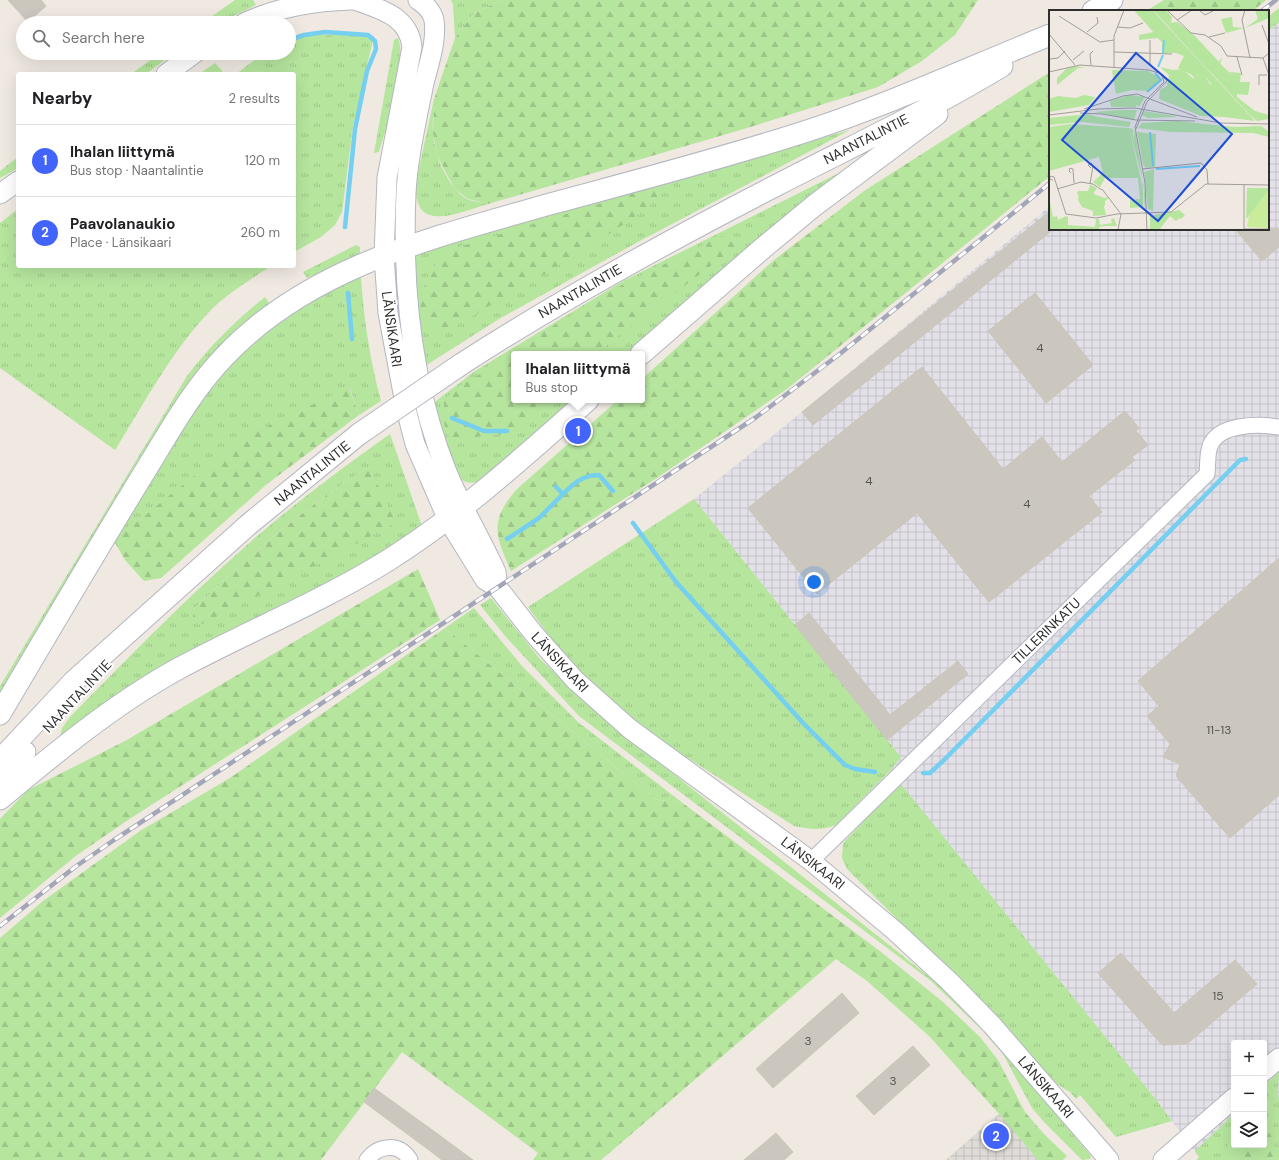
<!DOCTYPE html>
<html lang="en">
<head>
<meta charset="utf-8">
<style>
  body { margin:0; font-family:"DM Sans",sans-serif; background:#f6f6f6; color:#202124 }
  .controls { position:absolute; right:12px; bottom:12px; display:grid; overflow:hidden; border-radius:4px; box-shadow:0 4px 16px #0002 }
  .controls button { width:36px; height:36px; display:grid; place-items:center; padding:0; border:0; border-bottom:1px solid #e0e0e0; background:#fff; color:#202124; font:20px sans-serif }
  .you { position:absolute; left:814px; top:582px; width:14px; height:14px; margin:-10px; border:3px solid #fff; border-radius:50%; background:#1a73e8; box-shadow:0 0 0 6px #1a73e833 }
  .badge { display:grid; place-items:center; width:26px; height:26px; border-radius:50%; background:#4264fb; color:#fff; font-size:13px; font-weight:700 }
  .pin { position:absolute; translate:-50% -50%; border:2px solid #fff; box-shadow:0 1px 4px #0006 }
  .popup { position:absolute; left:511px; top:351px; width:134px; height:52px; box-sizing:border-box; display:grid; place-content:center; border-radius:4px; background:#fff; filter:drop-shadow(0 1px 3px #0005); font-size:13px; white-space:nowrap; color:#757577 }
  .popup b { font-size:15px; color:#202124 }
  .popup::after { content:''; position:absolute; left:50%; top:100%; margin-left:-8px; border:8px solid transparent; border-top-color:#fff }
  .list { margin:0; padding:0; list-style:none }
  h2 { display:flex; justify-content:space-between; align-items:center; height:52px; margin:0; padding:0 16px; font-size:17px }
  h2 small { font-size:13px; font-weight:400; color:#757577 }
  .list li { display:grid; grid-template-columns:26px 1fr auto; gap:12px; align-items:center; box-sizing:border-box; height:72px; padding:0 16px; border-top:1px solid #e0e0e0 }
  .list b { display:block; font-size:15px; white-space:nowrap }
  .list p { margin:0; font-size:13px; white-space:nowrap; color:#757577 }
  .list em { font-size:13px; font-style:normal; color:#757577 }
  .icon { flex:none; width:22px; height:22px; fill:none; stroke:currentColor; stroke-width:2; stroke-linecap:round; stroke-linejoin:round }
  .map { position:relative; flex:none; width:1279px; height:1160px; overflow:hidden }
  .search { position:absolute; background:#fff; box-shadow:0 4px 16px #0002; left:16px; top:16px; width:280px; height:44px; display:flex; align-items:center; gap:10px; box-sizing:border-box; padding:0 14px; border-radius:22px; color:#757577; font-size:15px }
  .panel { position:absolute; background:#fff; box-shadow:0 4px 16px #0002; left:16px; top:72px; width:280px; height:196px; border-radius:4px }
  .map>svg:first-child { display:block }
  .industrial { fill:url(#industrial-grid); fill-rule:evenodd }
  .grass { fill:url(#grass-tufts); fill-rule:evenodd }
  .forest { fill:url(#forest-firs) }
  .plaza { fill:url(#plaza-grid) }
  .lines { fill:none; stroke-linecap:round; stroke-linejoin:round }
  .stream { stroke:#75cff0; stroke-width:4.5 }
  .building { fill:#cbc7bf; stroke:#cbc5ba }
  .minor-casing { stroke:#b4b7c1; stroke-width:17 }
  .tertiary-casing { stroke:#b4b7c1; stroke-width:21 }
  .secondary-casing { stroke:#b4b7c1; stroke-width:23 }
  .minor { stroke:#fff; stroke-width:15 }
  .tertiary { stroke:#fff; stroke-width:19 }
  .secondary { stroke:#fff; stroke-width:21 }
  .rail-casing { stroke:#a3a6b8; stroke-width:4.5 }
  .rail { stroke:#fff; stroke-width:3; stroke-dasharray:9; stroke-linecap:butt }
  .secondary-bridge-casing { stroke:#b4b7c1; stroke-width:23; stroke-linecap:butt }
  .secondary-bridge { stroke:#fff; stroke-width:21 }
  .labels { text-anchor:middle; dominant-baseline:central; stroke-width:4; stroke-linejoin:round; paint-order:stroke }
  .number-label { font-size:12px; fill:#555452 }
  .street-label { font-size:14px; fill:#2e2e2e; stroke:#fff }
  .inset-river { fill:none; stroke:#75cff0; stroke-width:2 }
  .inset-road { fill:none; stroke:#a29e99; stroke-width:1 }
  .view { fill:#1d4ed8; fill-opacity:0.15; stroke:#1d4ed8; stroke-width:2 }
  .inset-edge { fill:none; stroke:#2e2e2e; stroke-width:2 }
</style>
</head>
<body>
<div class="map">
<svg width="1279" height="1160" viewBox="0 0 1279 1160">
  <defs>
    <pattern id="industrial-grid" width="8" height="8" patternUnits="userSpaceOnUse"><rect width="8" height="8" fill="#e3e1e8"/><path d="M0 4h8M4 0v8" fill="none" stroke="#c3c1c7"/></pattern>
    <pattern id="grass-tufts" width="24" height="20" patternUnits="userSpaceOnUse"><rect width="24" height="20" fill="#b6e59e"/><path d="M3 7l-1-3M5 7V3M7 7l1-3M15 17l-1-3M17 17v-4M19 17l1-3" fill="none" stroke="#9dc588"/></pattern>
    <pattern id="forest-firs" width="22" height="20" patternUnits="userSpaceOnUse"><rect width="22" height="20" fill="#b6e59e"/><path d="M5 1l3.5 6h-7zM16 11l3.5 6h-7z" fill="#9dc588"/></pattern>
    <pattern id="plaza-grid" width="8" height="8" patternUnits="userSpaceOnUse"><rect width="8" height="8" fill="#dfdcd8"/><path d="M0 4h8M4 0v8" fill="none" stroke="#c0bdba"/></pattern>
  </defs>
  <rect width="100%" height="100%" fill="#efe9e1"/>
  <!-- industrial -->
  <path class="industrial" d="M1279 22V1160H1196L1199 1157 1154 1097 890 771 901 757 694 499 802 412 1050 206V229H1268V31ZM1234 1043H1264V1145H1234Z"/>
  <!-- grass -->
  <path class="grass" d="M235 0H253L256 5 219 23H202Z
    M451 0H503L474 13 455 38 453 5Z
    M1279 8V22L1268 31V17Z
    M305 34 374 36 353 126 342 212 335 225 321 237 294 252V74H236L264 53H289V40Z
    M398 38C408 64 387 125 379 152L374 153 394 40Z
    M160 53H174L146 74H131Z
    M215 63 225 74H199Z
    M434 99C434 110 432 122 433 132 434 154 447 187 467 199 473 202 482 202 488 204 458 213 412 235 416 182Z
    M850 130 636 243 499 319 425 366 421 354 413 259 416 254 455 241 522 223Z
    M18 157V168L0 178V171Z
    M847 169 631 354H514V400H578L478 482C469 484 462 482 456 475L432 404 475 371 623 281Z
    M18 209V266H271C254 277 226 295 212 309 172 350 145 402 115 450L0 368V223Z
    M356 245 360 247V256L354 260 307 278 303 272Z
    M358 275 361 278C364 321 370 360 381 401L359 415 350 388 114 541 183 425 231 362 288 313Z
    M265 297 269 303 236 331 191 383 0 697V686L187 376C210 346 235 321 265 297Z
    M390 434 423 529 60 737 62 728 70 717C124 662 179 605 237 554 285 510 337 472 390 434ZM369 467 395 523 192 619 195 608C249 555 305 507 369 467Z
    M694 499 901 757 890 771 836 825C822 831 808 829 794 826L655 737 604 696 555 644 528 607Z
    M491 598 540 659 618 730 932 979 959 1003 1005 1053 1091 1156 1090 1159 1082 1160 1044 1122 1032 1108 1003 1054 982 1030 931 981 579 716 506 637 480 605Z
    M474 608 522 666 578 722 684 804 655 799 445 628Z
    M900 783 1154 1097 1172 1121 1116 1137 1080 1095 1076 1099 1070 1092 1057 1084 1005 1027 847 869 842 858 843 843Z
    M1279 1072C1279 1082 1277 1090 1279 1100V1160H1271L1273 1157 1264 1128V1086Z
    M1234 1114V1131L1231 1134 1229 1158 1231 1160H1197L1199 1157 1195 1151Z"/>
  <!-- forest -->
  <path class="forest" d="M503 0H978L955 35 922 61 878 87 747 128 488 204 468 199 455 189 446 173 437 155 433 133 434 99 455 38 474 13Z
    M1164 0H1266L1253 11H1146Z
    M1050 72V176L787 389 657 478 511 571C495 535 489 521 517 489L618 400H642V379L774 260 864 191Z
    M664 187V191C651 209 630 219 612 232 558 268 500 298 445 333 442 332 436 331 433 330 405 314 431 266 446 251L651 188Z
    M731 235 736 237 737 241 733 249 609 343 600 354H514V400H553L523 431 452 440C442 431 444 413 444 400L456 388 507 358 540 334 618 287 719 237Z
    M349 387 359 415 267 484 161 578 144 581 125 560 114 541 176 490 245 437Z
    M369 467 396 523 200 625 192 619 195 608C249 555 305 507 369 467Z
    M418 569 440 620 131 818 77 855 0 918V819L28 790 125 741Z
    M445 628 655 799 684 804 881 952 943 1002 980 1037 998 1060 1025 1112 1044 1134 1067 1156 1063 1160H946L999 1114 929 1036 867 981 836 959 601 1160H533L538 1153 402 1052 321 1160H0V938L43 901 140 831 230 778Z
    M1264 1128C1274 1135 1278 1149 1271 1160H1231C1225 1150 1226 1139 1234 1131V1145H1264Z"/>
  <!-- plaza -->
  <path class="plaza" d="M999 1114 1038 1160H946Z"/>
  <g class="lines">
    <!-- stream -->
    <path class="stream" d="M289 40 304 35 325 32 368 35 375 41 376 49 367 71 355 129 345 227
      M348 293 352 339
      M452 418 484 431H507
      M556 487 563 494C574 483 583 475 599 475L613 491
      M633 523 676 582 803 723 845 765 855 769 875 772
      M507 539 539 518 563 494
      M923 773H930L945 759 1240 460 1246 459"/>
  </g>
  <!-- building -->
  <path class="building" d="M8 0H41L46 6 28 22Z
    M1050 211V232L813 425 802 412Z
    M1235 229H1279V247L1262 261Z
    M1035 293 1093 365 1046 403 988 331Z
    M922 367 1003 469 1042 437 1062 462 1125 411 1139 428 1136 431 1148 445 1132 457 1135 460 1089 496 1102 512 989 602 917 513 817 594 748 508Z
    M1279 558V795L1230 838 1176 776 1180 764 1163 757 1170 744 1147 716 1159 706 1138 681Z
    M809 613 890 715 958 661 968 674 887 740 795 625Z
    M1121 953 1174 1013 1235 960 1257 984 1187 1044 1162 1045 1098 973Z
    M842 993 859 1013 773 1088 756 1069Z
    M913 1046 930 1065 874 1115 856 1096Z
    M374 1088 435 1132 473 1160H442L433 1153 364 1102Z
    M776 1133 793 1152 784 1160H744Z"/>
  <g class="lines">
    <!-- minor casing -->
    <g class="minor-casing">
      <path id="minor" d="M811 861 1207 474C1208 465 1207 454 1210 446 1219 423 1259 424 1279 427
        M367 1160C378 1145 400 1142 410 1160"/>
    </g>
    <!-- tertiary casing -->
    <g class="tertiary-casing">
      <path id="tertiary" d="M355 0C380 9 409 16 412 47L387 178 384 256 388 313 406 409 415 444 448 520 485 580 498 588 534 634 575 680 630 729 811 861 895 931 950 982 992 1025 1109 1160
        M418 0C426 5 432 11 434 20 437 41 429 63 424 83 417 119 408 156 406 193 402 288 411 383 447 472 461 506 481 539 496 572L498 588
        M244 23C278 7 314 1 351 0
        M166 74 195 53
        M0 194 18 181
        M1264 1071 1279 1058
        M1163 1160 1234 1098"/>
    </g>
    <!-- secondary casing -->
    <g class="secondary-casing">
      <path id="secondary" d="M1093 11 1112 0
        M641 354 763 248 815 205 937 114
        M460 365C562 299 668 241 777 185 852 146 930 110 1002 66
        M0 714C46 636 92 558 139 481 166 438 190 392 225 356 310 266 435 237 550 204 635 181 720 159 804 132 888 105 968 68 1050 35
        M0 760 74 681 248 525 359 434
        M0 780 25 752
        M0 799C55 753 113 705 176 670 246 632 319 603 387 561 460 515 524 457 588 400"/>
    </g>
    <!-- minor -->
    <use href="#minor" class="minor"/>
    <!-- tertiary -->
    <use href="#tertiary" class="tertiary"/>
    <!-- secondary -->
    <use href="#secondary" class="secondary"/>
    <!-- rail casing -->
    <g class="rail-casing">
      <path id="rail" d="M1262 11 1276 0
        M0 926 75 867 114 840 755 418 841 353 1050 183"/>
    </g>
    <!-- rail -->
    <use href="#rail" class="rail"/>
    <!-- secondary-bridge casing -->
    <g class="secondary-bridge-casing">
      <path id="secondary-bridge" d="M359 434 460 365"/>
    </g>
    <!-- secondary-bridge -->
    <use href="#secondary-bridge" class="secondary-bridge"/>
  </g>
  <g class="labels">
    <!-- number labels -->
    <g class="number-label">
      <text x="1040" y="348">4</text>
      <text x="869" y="481">4</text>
      <text x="1027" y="504">4</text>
      <text x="1219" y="730">11-13</text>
      <text x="1218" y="996">15</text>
      <text x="808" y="1041">3</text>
      <text x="893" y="1081">3</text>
    </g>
    <!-- street labels -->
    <g class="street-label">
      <text transform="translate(866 139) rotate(-27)">NAANTALINTIE</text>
      <text transform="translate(580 291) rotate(-30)">NAANTALINTIE</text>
      <text transform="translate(392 329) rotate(82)">LÄNSIKAARI</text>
      <text transform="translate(312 473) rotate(-39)">NAANTALINTIE</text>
      <text transform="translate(1046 631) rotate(-44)">TILLERINKATU</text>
      <text transform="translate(560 662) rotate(47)">LÄNSIKAARI</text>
      <text transform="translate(77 696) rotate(-47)">NAANTALINTIE</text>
      <text transform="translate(813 863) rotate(38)">LÄNSIKAARI</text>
      <text transform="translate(1046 1087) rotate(49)">LÄNSIKAARI</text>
    </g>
  </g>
  <!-- overview -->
  <g transform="translate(1049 10)">
    <rect width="220" height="220" fill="#efe9e1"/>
    <path d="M85 0H103L206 111 160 105 171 106 178 92 166 86 118 75 120 65 111 57 124 60 133 59 146 70 141 67 138 71 163 75 155 65 147 66 146 60 130 39 127 43H113V32ZM104 0H117L123 7 122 13 127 14 176 70 191 72 183 67 181 62 192 63 191 72H201L199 85 188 84V87L206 101 220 105V109L208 111 202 106ZM63 60 99 61 112 69 98 81 83 80 67 84ZM81 85 96 87 90 97 88 95 61 91ZM69 100H88L85 110 45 102ZM80 118 84 119V130L86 119 95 179 96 185 95 199V175ZM88 122 107 124 106 157 97 158 94 155ZM105 159 104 201 99 199 95 162ZM198 178H220V182L197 209ZM130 200 136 205 132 209 130 208 127 211 121 206 110 220H101V206Z" fill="#b6e59e"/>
    <path d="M140 23 170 52 173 47 171 54 191 72 190 77H184L181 71 176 70 165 58ZM130 39 147 58V66L155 65 163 77 138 71 141 67 146 69 143 65 129 58 135 46 127 43ZM27 56 36 58H29L8 75V68L17 59ZM121 74 171 86 184 96 186 103 177 107 152 106 110 89 111 80ZM35 85 46 87 40 95 0 102V89L9 86 27 88ZM61 91H77L88 94 87 97H62ZM72 101H85L83 107 62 103ZM95 101 126 106 127 107 99 108 93 105ZM39 104 49 107 82 112 80 117 33 112 0 115V108ZM128 111 185 117 212 116 220 122V127L204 123 121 122 89 118 93 113ZM21 114 80 118 94 178V197L81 198V190L91 189 89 168H56L51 177 44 172 54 163 50 147 0 161V117ZM41 175 48 178 44 184 56 188V196L28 184 29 181H39ZM0 188 4 207 8 206 9 210 17 206 19 207V215L46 217 47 209H50L51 215 63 213 62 209 65 208 68 216H55L50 217 51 220H0Z" fill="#b6e59e"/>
    <path d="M85 0H103L129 29 127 43H113V32L109 28 90 30V25L105 22ZM206 0H220V8L196 18 209 9ZM183 7 184 17 195 18 177 23 172 9ZM128 12 146 26 170 52 173 47 171 54 178 62 160 61 120 17 121 13ZM42 175 45 176 44 183 53 191 58 187 59 188 54 193 57 205 44 206V201L33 197 29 190 30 183 40 182Z" fill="#b6e59e"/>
    <path d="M220 179V218L198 217 200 205Z" fill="#c9ec9a"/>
    <path class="inset-river" d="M114 43 115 30M109 57 114 45M98 82 112 70 106 63M101 122 104 156M107 159 151 156"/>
    <path class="inset-road" d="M118 0 142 23 156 25 172 36 178 46 214 48 220 43M150 0 156 5 164 1M196 0 193 10 201 48M10 6 51 32 65 30M128 10 143 0M213 15 220 34M68 17 81 18 94 13M38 22 49 13 48 7M0 24 26 55M160 27 176 23M65 42 123 44M188 47 193 65M214 48 220 65M1 49 9 48 16 41M24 50 35 41M101 54V30M42 55 41 44 44 41M65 57V26L75 0M0 62 31 55 100 60 110 63 118 71 98 92 87 119M210 75V65H218M35 99 74 86 88 84 148 107M31 103 53 104 87 110 146 111M0 105 49 99 86 98 172 113 220 114M93 159 152 153 158 160 159 174M22 163 20 161 21 158 24 159 25 173M4 170 0 169 2 166 5 167 17 204 47 208 68 204 122 202 157 174 220 175M41 174 44 156 42 153 39 155 42 158M8 179 32 172 44 174 53 180M53 179 72 204M195 219H220M69 220 72 204M98 220 96 173 86 117 96 91 115 72 113 66M195 220V175"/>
    <path class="view" d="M87 43 183 124 109 211 13 130Z"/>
    <rect width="220" height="220" class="inset-edge"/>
  </g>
</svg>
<div class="controls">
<button>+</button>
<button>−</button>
<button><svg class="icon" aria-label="layers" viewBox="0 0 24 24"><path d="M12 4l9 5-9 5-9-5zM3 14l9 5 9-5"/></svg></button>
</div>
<div class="you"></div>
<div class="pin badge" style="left:578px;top:431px">1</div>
<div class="popup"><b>Ihalan liittymä</b>Bus stop</div>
<div class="pin badge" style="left:996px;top:1136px">2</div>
<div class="search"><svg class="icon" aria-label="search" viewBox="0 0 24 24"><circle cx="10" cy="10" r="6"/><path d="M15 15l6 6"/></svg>Search here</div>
<section class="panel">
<h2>Nearby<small>2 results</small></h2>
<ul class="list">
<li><span class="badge">1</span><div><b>Ihalan liittymä</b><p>Bus stop · Naantalintie</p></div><em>120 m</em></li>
<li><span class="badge">2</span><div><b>Paavolanaukio</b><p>Place · Länsikaari</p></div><em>260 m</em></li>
</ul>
</section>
</div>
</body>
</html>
